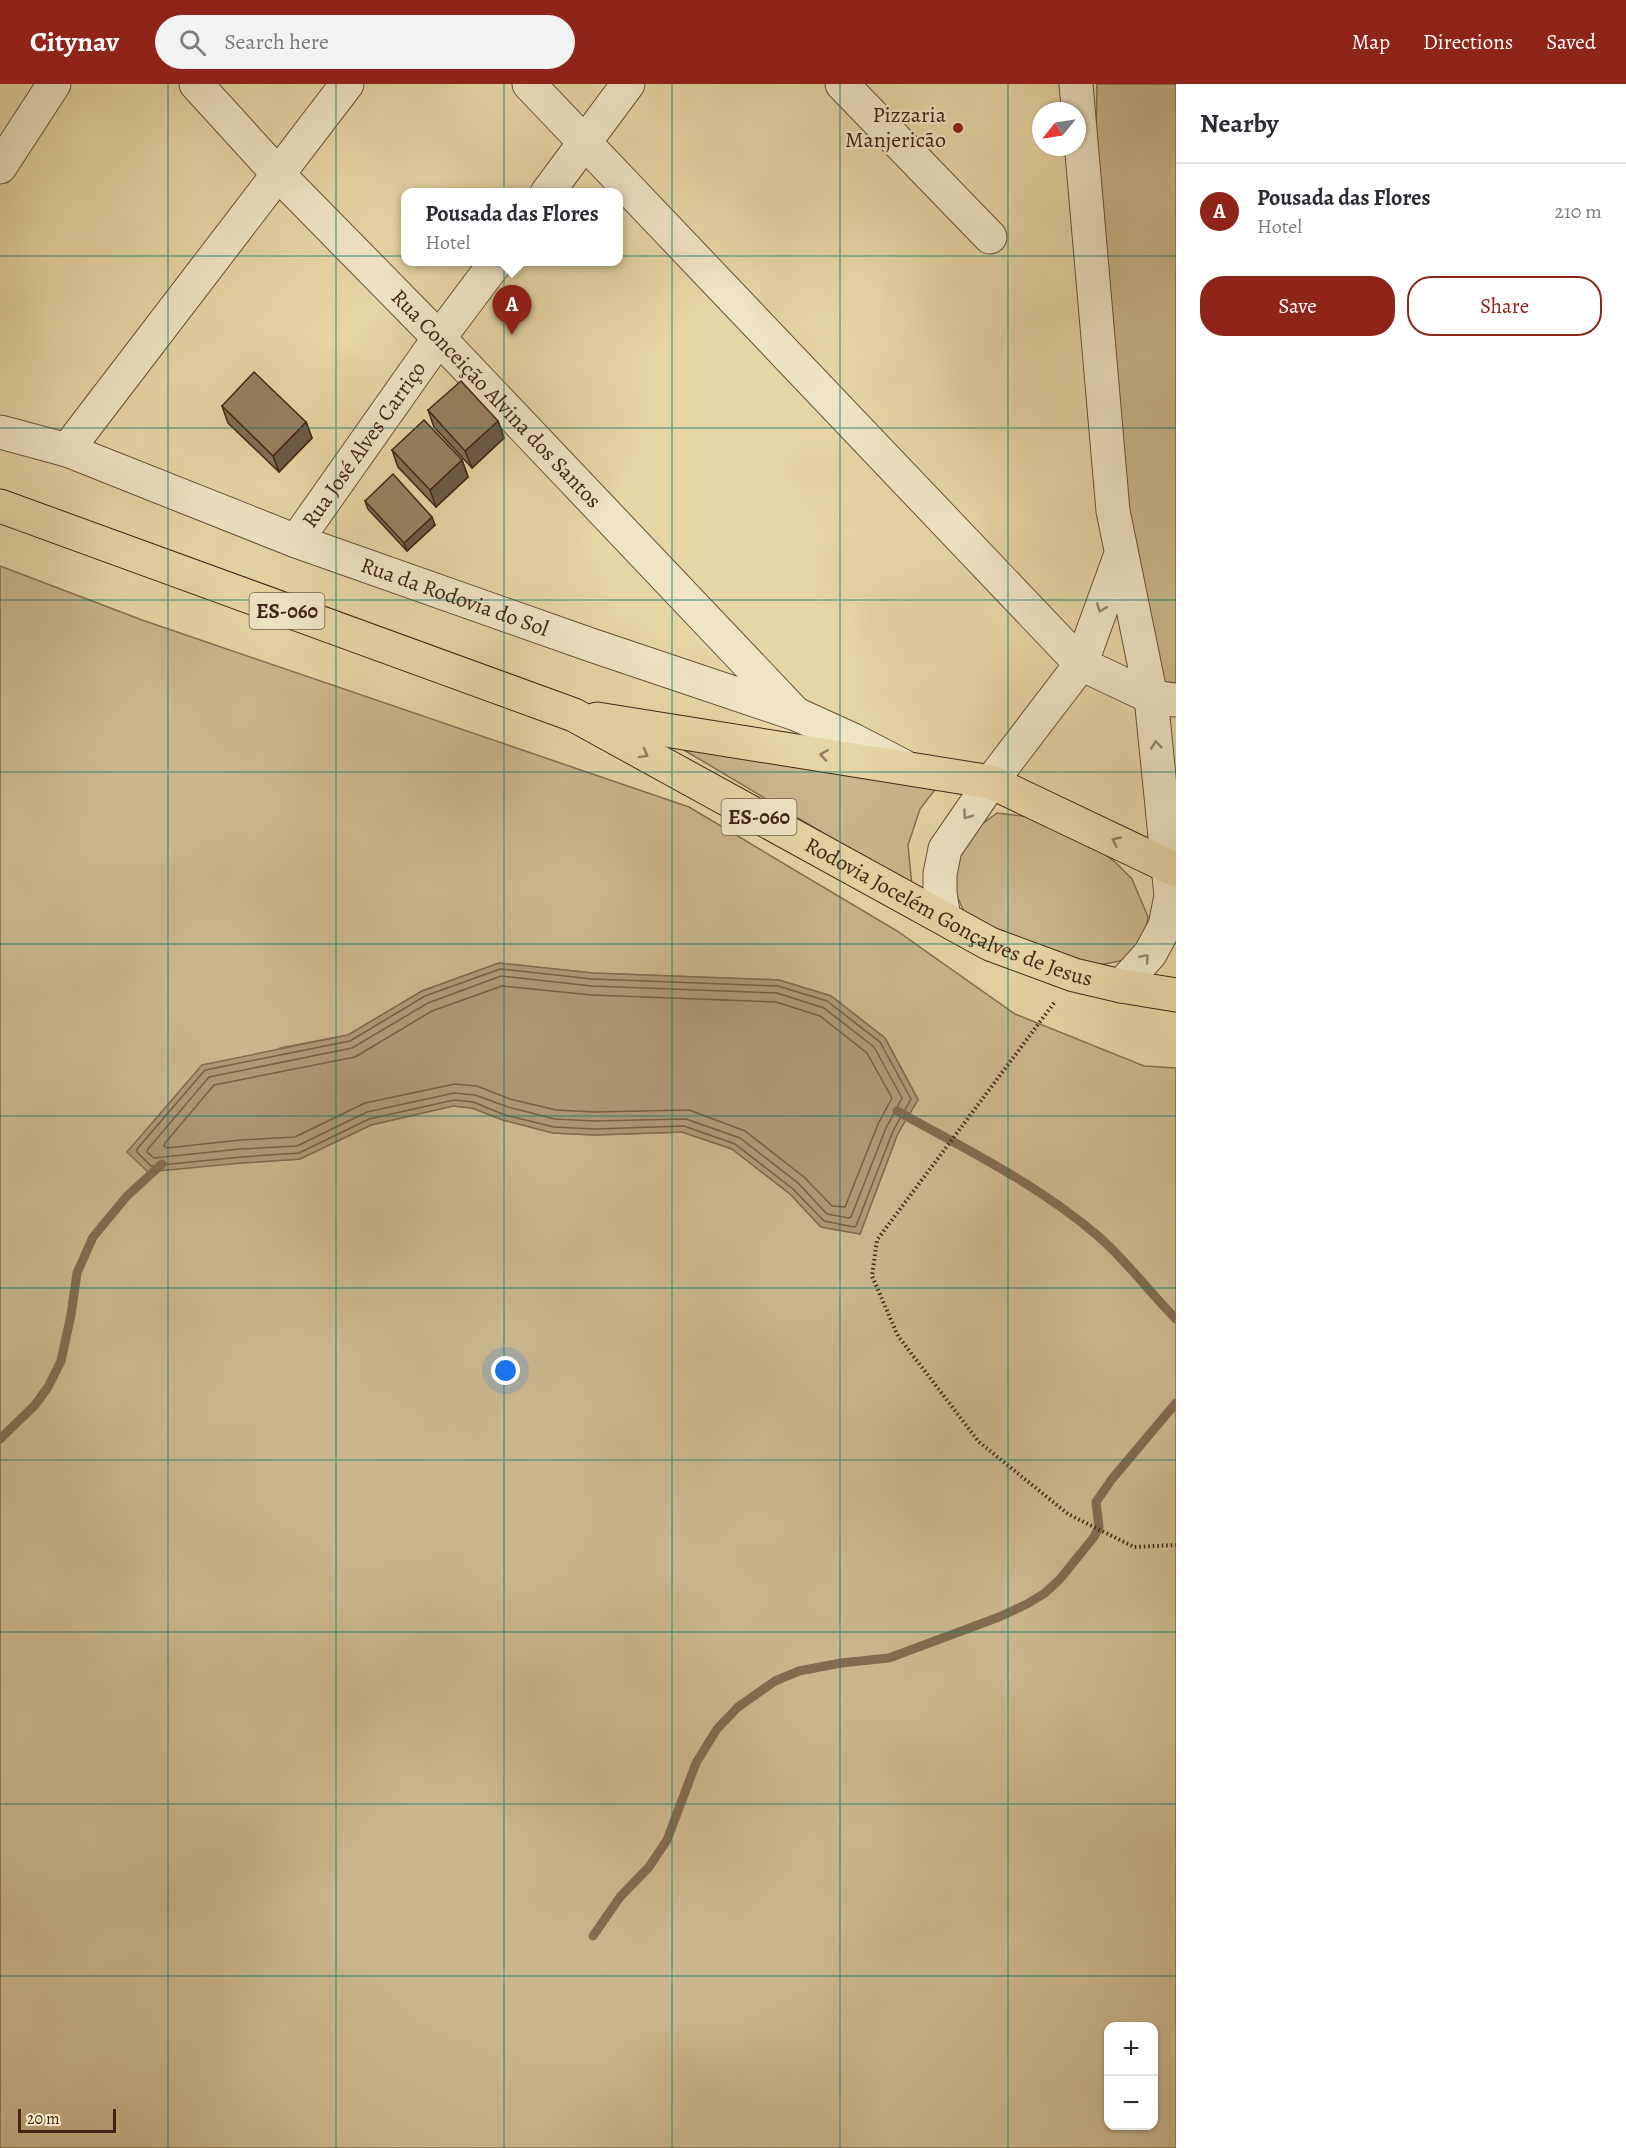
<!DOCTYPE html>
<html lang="en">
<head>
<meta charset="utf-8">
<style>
  body { margin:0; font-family:Alegreya,serif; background:#f2f2f3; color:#2b2b33 }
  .controls { position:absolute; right:18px; bottom:18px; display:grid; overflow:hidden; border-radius:12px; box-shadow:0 2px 4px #0004 }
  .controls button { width:54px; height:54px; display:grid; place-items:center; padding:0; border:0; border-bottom:2px solid #e1e1e2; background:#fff; color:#2b2b33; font:30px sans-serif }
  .compass { position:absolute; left:1032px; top:18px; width:54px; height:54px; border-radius:50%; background:#fff; box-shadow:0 2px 4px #0004; rotate:240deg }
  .scale { position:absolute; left:18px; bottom:15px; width:98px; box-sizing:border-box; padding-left:6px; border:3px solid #422517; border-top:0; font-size:16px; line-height:21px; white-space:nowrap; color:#422517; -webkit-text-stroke:4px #efe4c4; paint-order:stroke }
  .you { position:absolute; left:506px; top:1287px; width:21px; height:21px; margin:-15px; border:4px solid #fff; border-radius:50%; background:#1a73e8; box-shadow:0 0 0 9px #1a73e833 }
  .badge { display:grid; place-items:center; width:39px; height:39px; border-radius:50%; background:#8f2418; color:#fff; font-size:20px; font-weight:700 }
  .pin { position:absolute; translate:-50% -50px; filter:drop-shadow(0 2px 3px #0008) }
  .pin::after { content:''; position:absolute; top:32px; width:21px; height:18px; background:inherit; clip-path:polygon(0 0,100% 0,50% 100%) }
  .popup { position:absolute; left:401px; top:104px; width:222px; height:78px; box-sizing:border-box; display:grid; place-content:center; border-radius:12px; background:#fff; filter:drop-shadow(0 2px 4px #0005); font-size:20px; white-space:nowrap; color:#7c7c81 }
  .popup b { font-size:22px; color:#2b2b33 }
  .popup::after { content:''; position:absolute; left:50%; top:100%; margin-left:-12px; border:12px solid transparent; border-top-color:#fff }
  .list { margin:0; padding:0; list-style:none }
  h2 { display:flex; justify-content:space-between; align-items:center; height:78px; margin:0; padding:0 24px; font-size:26px }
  h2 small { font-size:20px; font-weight:400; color:#7c7c81 }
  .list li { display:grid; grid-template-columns:39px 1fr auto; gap:18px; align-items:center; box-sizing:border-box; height:96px; padding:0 24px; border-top:2px solid #e1e1e2 }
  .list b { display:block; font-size:22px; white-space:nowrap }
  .list p { margin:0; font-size:20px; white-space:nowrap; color:#7c7c81 }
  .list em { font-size:20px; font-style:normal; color:#7c7c81 }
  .actions { display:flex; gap:12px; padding:18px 24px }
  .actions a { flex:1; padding:14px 0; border:2px solid #8f2418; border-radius:24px; text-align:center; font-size:21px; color:#8f2418 }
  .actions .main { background:#8f2418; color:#fff }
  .icon { flex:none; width:33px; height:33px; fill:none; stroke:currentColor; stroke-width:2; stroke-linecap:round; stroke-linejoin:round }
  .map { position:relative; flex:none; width:1176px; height:2064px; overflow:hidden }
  header { display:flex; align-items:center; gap:36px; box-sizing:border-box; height:84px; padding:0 30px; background:#8f2418; color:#fff }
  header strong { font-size:28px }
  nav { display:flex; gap:33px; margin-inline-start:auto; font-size:21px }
  .search { width:420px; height:54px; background:#f2f2f3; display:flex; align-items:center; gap:15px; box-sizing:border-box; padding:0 21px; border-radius:33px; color:#7c7c81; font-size:22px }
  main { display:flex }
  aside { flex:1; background:#fff }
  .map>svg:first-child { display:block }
  .green { fill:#cab78d; stroke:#866e52; stroke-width:1.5; fill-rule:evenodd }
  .water { fill:#ae9975; stroke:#836b4f; stroke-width:1.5 }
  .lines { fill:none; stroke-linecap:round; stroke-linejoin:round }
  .shore { stroke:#785f46; stroke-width:1.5 }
  .stream { stroke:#836b4f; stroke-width:9 }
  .minor-casing { stroke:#6b513a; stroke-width:35 }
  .tertiary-casing { stroke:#6b513a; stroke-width:35 }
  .primary-casing { stroke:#422517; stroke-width:35 }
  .path { stroke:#422517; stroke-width:4; stroke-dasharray:1.5 3; stroke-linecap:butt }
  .minor { stroke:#efe4c4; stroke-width:33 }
  .tertiary { stroke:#efe4c4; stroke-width:33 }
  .primary { stroke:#e6d5a5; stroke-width:33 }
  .wall { fill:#826f53; stroke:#422517; stroke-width:1.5 }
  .shaded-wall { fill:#6a5a44; stroke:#422517; stroke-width:1.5 }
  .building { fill:#978161; stroke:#422517; stroke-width:1.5 }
  .oneway { stroke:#98846e }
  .oneway2 { stroke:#947d5e }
  .grid { fill:none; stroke:#0f766e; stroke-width:1.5; stroke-opacity:0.55 }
  .poi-dot { fill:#8f2418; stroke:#efe4c4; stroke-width:2 }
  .labels { text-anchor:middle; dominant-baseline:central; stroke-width:4.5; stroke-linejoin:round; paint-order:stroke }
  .shield { fill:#efe4c4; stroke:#765e4b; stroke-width:1.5 }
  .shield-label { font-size:21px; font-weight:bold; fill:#422517 }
  .poi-label { font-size:22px; fill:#422517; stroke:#efe4c4; text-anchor:end }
  .street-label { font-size:22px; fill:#422517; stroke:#efe4c4 }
</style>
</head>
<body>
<header>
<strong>Citynav</strong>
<div class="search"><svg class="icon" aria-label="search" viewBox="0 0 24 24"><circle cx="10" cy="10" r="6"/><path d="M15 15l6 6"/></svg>Search here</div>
<nav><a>Map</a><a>Directions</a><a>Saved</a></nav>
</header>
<main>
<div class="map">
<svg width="1176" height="2064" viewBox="0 0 1176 2064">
  <rect width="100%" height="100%" fill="#e6d5a5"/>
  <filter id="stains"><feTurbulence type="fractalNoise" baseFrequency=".00333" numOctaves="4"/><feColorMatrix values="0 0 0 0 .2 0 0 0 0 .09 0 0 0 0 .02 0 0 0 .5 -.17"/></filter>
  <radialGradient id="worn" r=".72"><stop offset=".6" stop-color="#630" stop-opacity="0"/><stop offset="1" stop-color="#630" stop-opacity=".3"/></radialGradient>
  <!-- green -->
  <path class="green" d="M1097 0H1176V606H1155L1123 437 1096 55Z
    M0 482 142 536 689 723 897 847 1015 930 1144 982 1176 984V2064H0ZM499 879 592 889 779 896 831 912 885 954 918 1015 898 1049 860 1150 821 1143 790 1110 732 1065 682 1048 594 1051 553 1049 503 1036 472 1024 453 1022 371 1041 300 1075 242 1079 280 964 348 951 422 907ZM1108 1942H1154V2042H1108Z
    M684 666 947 690 920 725 908 761 912 802Z
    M997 729 1032 733 1069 745 1115 778 1132 795 1148 833 1143 860 1125 876 1099 881 1042 873 965 830 954 805V779L970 749Z"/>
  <!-- water -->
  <path class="water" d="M499 879 592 889 779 896 831 912 885 954 918 1016 898 1049 860 1150 821 1143 790 1110 732 1065 682 1048 594 1051 553 1049 503 1036 472 1024 453 1022 371 1041 300 1075 242 1079 148 1088 127 1068 202 981 348 951 422 907Z"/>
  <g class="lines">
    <!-- shore -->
    <path class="shore" d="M500 885 592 895 778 902 827 917 880 958 911 1015 893 1047 856 1142 854 1143 824 1137 793 1105 735 1060 684 1042 594 1045 554 1043 505 1031 473 1018 454 1016 369 1035 299 1069 241 1073 151 1082 137 1068V1065L205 986 350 957 425 912Z
      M501 892 592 902 777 909 824 924 874 963 902 1014 886 1044 851 1133 849 1134 827 1130 798 1099 740 1054 686 1035 594 1037 555 1035 508 1023 475 1011 454 1009 367 1028 297 1062 240 1065 154 1074 147 1068 148 1065 209 993 352 964 428 919Z
      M502 902 591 911 776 918 820 932 867 969 892 1014 878 1040 845 1123 832 1122 804 1093 745 1047 689 1026 594 1028 556 1026 510 1015 477 1002 455 1000 365 1019 295 1053 240 1056 167 1064 164 1062 165 1059 214 1001 355 973 432 927Z"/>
    <!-- stream -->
    <path class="stream" d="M897 1027C966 1065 1037 1100 1098 1152 1127 1177 1149 1208 1176 1235
      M0 1355 35 1321 48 1303 61 1277 71 1231 77 1189 93 1153 127 1112 162 1080
      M593 1852 620 1813 649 1783 667 1756 696 1679 717 1645 738 1623 775 1597 799 1587 841 1579 889 1574 999 1533 1027 1520 1045 1509 1060 1495 1094 1453 1099 1443 1096 1418 1112 1395 1176 1319"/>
    <!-- minor casing -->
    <g class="minor-casing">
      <g id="minor">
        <path id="s1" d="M196 0 278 90 439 254 793 627"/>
        <path d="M529 0 1081 580 1151 613 1176 616"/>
        <path d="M842 0 990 153"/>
        <path d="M0 83 54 0"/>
        <path d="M547 109 628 0"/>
        <path id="s2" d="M0 348 67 366 296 457 591 561 796 630 853 656 903 682"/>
        <path d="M67 366 347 0"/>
        <path id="s3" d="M296 457 439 254 496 178"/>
      </g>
    </g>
    <!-- tertiary casing -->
    <g class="tertiary-casing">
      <path id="tertiary" d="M1076 0 1113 427 1151 613 1171 812 1165 842 1150 870 1121 902
        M944 834 940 809V790L945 765 991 698 1081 580 1121 470"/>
    </g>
    <!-- primary casing -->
    <g class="primary-casing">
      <g id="primary">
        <path id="s4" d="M0 422 574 631 990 860 1074 891 1121 902 1176 911"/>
        <path d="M597 635 991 698 1176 786"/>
      </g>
    </g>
    <!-- path -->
    <path class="path" d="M1054 919 877 1156 872 1192 898 1252 979 1358 1068 1430 1134 1463 1176 1461"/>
    <!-- minor -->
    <use href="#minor" class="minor"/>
    <!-- tertiary -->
    <use href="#tertiary" class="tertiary"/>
    <!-- primary -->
    <use href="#primary" class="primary"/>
  </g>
  <!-- wall -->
  <path class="wall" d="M222 322 306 338 312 354 279 388 228 339Z
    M428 326 498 337 504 354 472 384 434 343Z
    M392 366 462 376 468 393 436 423 398 383Z
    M365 417 435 441 407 467 368 425Z"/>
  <!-- shaded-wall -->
  <path class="shaded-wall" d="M498 337 504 354 472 384 465 367Z
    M306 338 312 354 279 388 273 372Z
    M462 376 468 393 436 423 430 406Z
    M432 433 435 441 407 467 404 459Z"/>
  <!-- building -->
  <path class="building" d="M254 288 306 338 273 372 222 322Z
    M461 297 498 337 465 367 428 326Z
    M424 336 462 376 430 406 392 366Z
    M393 390 432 433 404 459 365 417Z"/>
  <!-- one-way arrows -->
  <defs><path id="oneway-chevron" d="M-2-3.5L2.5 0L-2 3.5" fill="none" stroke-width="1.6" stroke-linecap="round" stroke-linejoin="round" transform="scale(1.5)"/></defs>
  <g class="oneway">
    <use href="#oneway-chevron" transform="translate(1101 524) rotate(110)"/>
    <use href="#oneway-chevron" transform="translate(1156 661) rotate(-96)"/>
    <use href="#oneway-chevron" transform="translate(967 731) rotate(125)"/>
    <use href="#oneway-chevron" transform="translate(1145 874) rotate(-50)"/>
  </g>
  <g class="oneway2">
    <use href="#oneway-chevron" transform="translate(644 670) rotate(29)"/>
    <use href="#oneway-chevron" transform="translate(824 671) rotate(-171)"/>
    <use href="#oneway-chevron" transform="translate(1116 757) rotate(-155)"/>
  </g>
  <!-- grid -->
  <path class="grid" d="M168 0V2064M336 0V2064M504 0V2064M672 0V2064M840 0V2064M1008 0V2064M0 172H1176M0 344H1176M0 516H1176M0 688H1176M0 860H1176M0 1032H1176M0 1204H1176M0 1376H1176M0 1548H1176M0 1720H1176M0 1892H1176"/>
  <!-- markers -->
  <circle class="poi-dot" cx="958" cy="44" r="6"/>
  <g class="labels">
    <!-- shield labels -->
    <g class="shield">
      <rect x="249.5" y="509" width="75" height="36" rx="4.5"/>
      <rect x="721.5" y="715" width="75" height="36" rx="4.5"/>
    </g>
    <g class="shield-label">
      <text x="287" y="527">ES-060</text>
      <text x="759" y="733">ES-060</text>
    </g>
    <!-- poi labels -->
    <g class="poi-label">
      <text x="946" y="31">Pizzaria<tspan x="946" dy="25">Manjericão</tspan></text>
    </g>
    <!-- street labels -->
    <g class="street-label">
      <text stroke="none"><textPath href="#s1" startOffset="435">Rua Conceição Alvina dos Santos</textPath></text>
      <text stroke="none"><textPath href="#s3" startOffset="118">Rua José Alves Carriço</textPath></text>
      <text stroke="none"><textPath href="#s2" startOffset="484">Rua da Rodovia do Sol</textPath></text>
      <text stroke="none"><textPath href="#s4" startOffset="1035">Rodovia Jocelém Gonçalves de Jesus</textPath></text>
    </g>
  </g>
  <rect width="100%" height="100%" filter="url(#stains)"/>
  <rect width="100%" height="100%" fill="url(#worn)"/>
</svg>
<div class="controls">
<button>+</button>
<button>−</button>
</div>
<svg class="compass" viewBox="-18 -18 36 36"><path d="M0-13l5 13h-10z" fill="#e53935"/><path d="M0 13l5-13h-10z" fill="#7c7c81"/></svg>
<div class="scale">20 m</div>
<div class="you"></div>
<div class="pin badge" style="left:512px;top:251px">A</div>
<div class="popup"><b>Pousada das Flores</b>Hotel</div>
</div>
<aside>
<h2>Nearby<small></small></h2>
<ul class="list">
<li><span class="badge">A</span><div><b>Pousada das Flores</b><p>Hotel</p></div><em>210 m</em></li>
</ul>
<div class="actions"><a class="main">Save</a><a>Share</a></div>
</aside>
</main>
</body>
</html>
